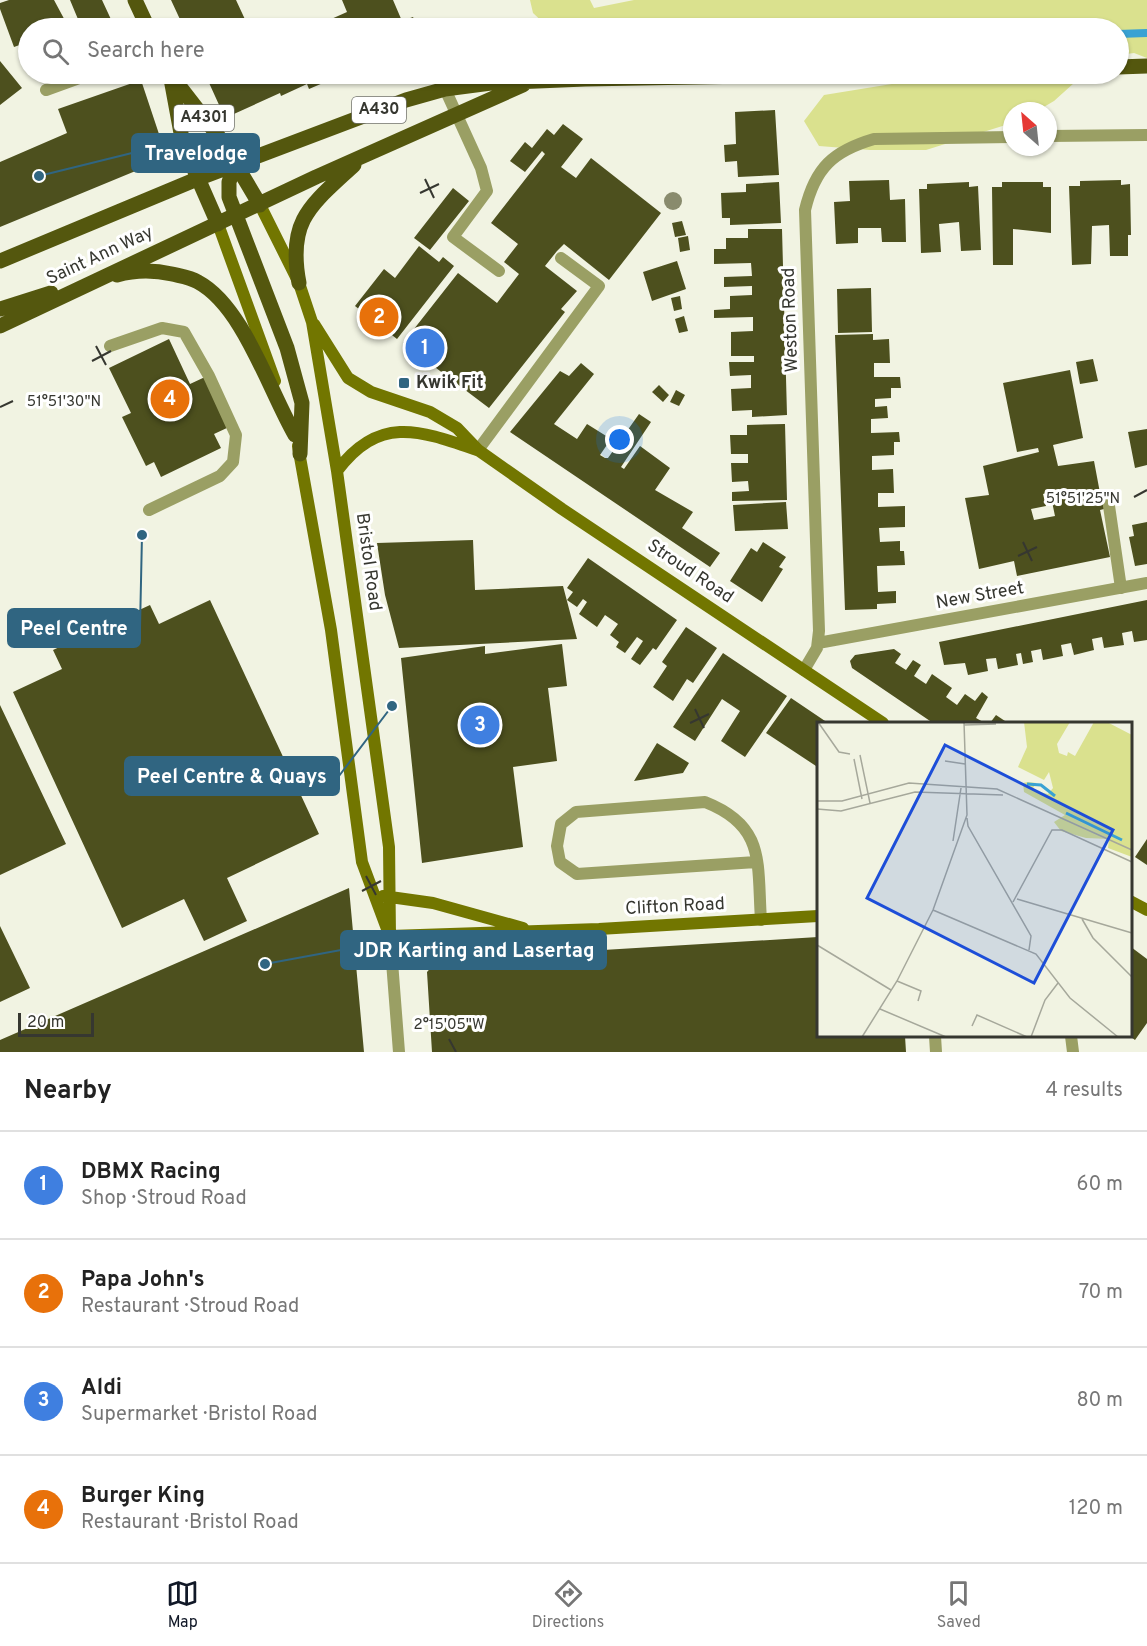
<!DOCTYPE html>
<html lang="en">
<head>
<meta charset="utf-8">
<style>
  body { margin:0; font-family:Overpass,sans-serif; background:#f6f6f6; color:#222 }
  .compass { position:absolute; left:1003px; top:102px; width:54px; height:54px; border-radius:50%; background:#fff; box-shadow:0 2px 4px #0004; rotate:333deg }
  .scale { position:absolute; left:18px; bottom:15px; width:76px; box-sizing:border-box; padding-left:6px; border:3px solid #363730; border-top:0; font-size:16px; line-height:21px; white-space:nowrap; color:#363730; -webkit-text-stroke:4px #fff; paint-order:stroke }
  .you { position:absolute; left:620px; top:440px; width:21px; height:21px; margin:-15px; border:4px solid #fff; border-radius:50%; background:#1a73e8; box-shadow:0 0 0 9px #1a73e833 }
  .badge { display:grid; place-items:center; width:39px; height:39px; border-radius:50%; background:#111827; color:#fff; font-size:20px; font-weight:700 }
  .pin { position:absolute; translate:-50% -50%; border:3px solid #fff; box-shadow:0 2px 6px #0006 }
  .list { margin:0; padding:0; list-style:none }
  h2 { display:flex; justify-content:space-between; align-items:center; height:78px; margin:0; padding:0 24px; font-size:26px }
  h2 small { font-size:20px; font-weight:400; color:#767676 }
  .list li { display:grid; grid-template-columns:39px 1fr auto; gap:18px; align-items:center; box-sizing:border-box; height:108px; padding:0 24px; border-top:2px solid #e0e0e0 }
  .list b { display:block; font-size:22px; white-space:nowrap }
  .list p { margin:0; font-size:20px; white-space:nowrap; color:#767676 }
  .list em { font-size:20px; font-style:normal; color:#767676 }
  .icon { flex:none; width:33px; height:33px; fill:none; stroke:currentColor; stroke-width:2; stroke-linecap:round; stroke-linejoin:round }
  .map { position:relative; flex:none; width:1147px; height:1052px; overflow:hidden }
  .search { position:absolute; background:#fff; box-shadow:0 2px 4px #0004; left:18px; right:18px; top:18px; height:66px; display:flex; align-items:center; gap:15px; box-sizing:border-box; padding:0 21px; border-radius:33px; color:#767676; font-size:22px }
  .sheet { height:510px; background:#fff }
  nav { display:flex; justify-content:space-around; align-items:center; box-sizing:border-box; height:84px; border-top:2px solid #e0e0e0; background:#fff; font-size:16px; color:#767676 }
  nav a { display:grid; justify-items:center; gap:3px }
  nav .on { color:#111827 }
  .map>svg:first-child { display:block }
  .green { fill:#dae18e }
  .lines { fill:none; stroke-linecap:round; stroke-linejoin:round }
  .stream { stroke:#39a2d3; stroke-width:8 }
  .building { fill:#4d501e; fill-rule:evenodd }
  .service { stroke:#9a9f64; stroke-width:12 }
  .minor { stroke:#9a9f64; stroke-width:12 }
  .tertiary { stroke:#9a9f64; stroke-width:12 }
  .secondary { stroke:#727600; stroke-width:12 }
  .primary { stroke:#54570e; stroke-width:15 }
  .tree { fill:#898b6d }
  .ticks { fill:none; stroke:#363730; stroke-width:2 }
  .poi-dot { fill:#306581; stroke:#fff; stroke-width:2 }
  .labels { text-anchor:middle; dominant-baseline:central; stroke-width:6; stroke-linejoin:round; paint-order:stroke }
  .shield { fill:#fff; stroke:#72736e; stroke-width:1.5 }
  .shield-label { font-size:16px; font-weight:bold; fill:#363730 }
  .street-label { font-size:18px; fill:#363730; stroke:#fff }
  .poi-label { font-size:18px; font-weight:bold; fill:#363730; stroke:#fff; text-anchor:start }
  .inset-river { fill:none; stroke:#39a2d3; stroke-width:3 }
  .inset-road { fill:none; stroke:#a6a89b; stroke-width:1.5 }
  .view { fill:#1d4ed8; fill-opacity:0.15; stroke:#1d4ed8; stroke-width:3 }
  .inset-edge { fill:none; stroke:#363730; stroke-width:3 }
  .ticks-label { font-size:15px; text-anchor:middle; fill:#363730; stroke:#fff; stroke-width:6; stroke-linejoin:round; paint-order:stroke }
  .leader { fill:none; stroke:#306581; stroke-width:2 }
  .callout-dot { fill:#306581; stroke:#fff; stroke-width:2 }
  .callout { fill:#306581; stroke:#306581; stroke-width:2 }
  .callout-label { font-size:20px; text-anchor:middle; font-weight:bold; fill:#fff }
</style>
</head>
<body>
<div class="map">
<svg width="1147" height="1052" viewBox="0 0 1147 1052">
  <rect width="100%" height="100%" fill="#f1f3e2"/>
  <!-- green -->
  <path class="green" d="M530 0H590L594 8 634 0H1147V58L1134 53 1119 55 1118 28H549L533 13Z
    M930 74H1084L1054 101 1037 111H1012V123L926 150H870L819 146 804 121 824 95 904 82Z"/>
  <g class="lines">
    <!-- stream -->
    <path class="stream" d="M1118 34 1147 33"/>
  </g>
  <!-- building -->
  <path class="building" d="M9 0H54L69 28H28V42L14 47 0 9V3Z
    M70 0H102L115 28H70L80 24Z
    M171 0H236L249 28H184Z
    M342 0H393L402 21 413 17 418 28H311L347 12Z
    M0 61 22 88 0 105Z
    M205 74H344L309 89 307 84 281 96 280 93 225 118Z
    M141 80 167 158 0 227V162L67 133 58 109Z
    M775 110 779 175 738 177 737 161 725 162 724 145 736 144 735 112Z
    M563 124 583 139 561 167 576 178 591 158 661 213 609 280 564 244 557 251 545 266 577 291 561 309 565 312 489 408 403 343 458 273 497 303 519 274 504 262 518 244 491 223 545 154 542 151 525 172 510 161 525 142 532 148 547 129 554 135Z
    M889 180 890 200 905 199 906 242H882L881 228H858V243L836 244 834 202 850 201 849 181Z
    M1121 180V185L1130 184 1131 235H1128V256H1110L1109 225 1092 226 1091 264 1072 265 1069 186H1080V181Z
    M779 182 781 223 730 225V218H722L721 193 746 192V184Z
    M969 182V187L978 186 981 250 961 251 959 222 939 224 941 252 921 253 919 189H927V184Z
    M1002 182H1043V187H1051V233L1013 229V265H993L992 187H1002Z
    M453 188 469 201 430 250 414 238Z
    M682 221 686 235 675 237 672 223Z
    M748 229H782L787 415 752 417V410L732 411 731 389 751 388V375L730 376 729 362H754V356H731V332L753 331V317L714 318V310L730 309V296L752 295V286L724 287V277L752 276 751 263 714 264V249H726V238H748Z
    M688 236 690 250 680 252 678 238Z
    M419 246 439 262 443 257 454 266 397 339 355 306 384 269 395 278Z
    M677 261 686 289 652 301 643 272Z
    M871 288 872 332 838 333 837 289Z
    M680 296 682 309 674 311 671 298Z
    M684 316 688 331 679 333 675 319Z
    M873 334V340L889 339 890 363H874V377H900L901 388H891V398L875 399V407L887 406 888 418 871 419V433L899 432 900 442H894V455L872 456V470L893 469 894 493H878V507L905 506V527L879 528 880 542 900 541V551H904L905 565 877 566 878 592 896 591V603L877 604V609L845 610 835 335Z
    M169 339 190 384 205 377 229 427 214 434 221 448 161 477 154 462 146 466 122 417 131 413 109 368Z
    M1093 359 1098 381 1080 384 1076 362Z
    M581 363 594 374 554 424 577 439 587 424 611 439 600 455 605 458H608L639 414 651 422 621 467 624 469 640 446 670 468 655 490 693 512 682 528 720 553 710 567 510 432 560 371 569 376Z
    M1070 370 1083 438 1053 445 1058 466 1094 461 1100 493 1104 492 1108 508 1100 510 1110 557 1017 576 1014 561 979 569 965 498 989 495 983 466 1039 452 1038 448 1017 452 1003 383ZM1050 492 1055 516 1034 520 1031 509 1046 506 1043 494Z
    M659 385 669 395 663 402 652 392Z
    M676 390 685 395 679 406 670 402Z
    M785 424 787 500 732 501V492L749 491 748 481 732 482 731 463H748V454H731L730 435H747V425Z
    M1147 429V465L1135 468 1128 432Z
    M786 502 788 529 735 531 733 505Z
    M1147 522V564L1135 566 1129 537 1134 536 1132 525Z
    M473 540 475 590 563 586 577 639 399 648 385 595 377 543Z
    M763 542 786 557 779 567 783 569 762 602 730 581 751 548 757 552Z
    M588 558 677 620 656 650 653 648 640 665 631 659 643 641 637 637 625 653 616 647 619 642 610 635 618 624 605 615 597 627 579 614 587 602 583 599 577 607 567 600 573 592 567 588Z
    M210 600 319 834 227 878 247 921 204 941 184 899 122 928 13 692 62 669 53 650 150 605 159 624Z
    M1147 600V640L1134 642 1132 631 1122 633 1124 645 1104 648 1102 637 1092 639 1094 650 1074 655 1071 643 1061 645 1063 656 1043 660 1041 649 1031 651 1033 662 1023 664 1021 653 1016 654 1018 665 998 669 996 658 986 659 988 671 968 675 965 663 944 665 939 642Z
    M686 627 717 648 693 683 687 679 673 701 653 687 667 666 662 662Z
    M562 644 567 686 548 688 557 761 513 767 523 847 422 863 401 658 485 646V654Z
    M894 649 901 654 895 663 906 670 913 660 921 665 914 676 926 684 932 674 952 688 946 697 957 705 965 694 975 701 982 692 988 697 976 718 985 723H933L852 668 850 661 855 655Z
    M723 653 787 696 745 757 721 741 740 711 722 699 695 741 673 727Z
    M791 698 828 723H818V762L816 766 766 733Z
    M0 705 66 844 0 875Z
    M996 715 1008 723H990Z
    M657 743 689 763 683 773 634 781Z
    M1147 839V865L1135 857Z
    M349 888 364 1052H0V1040Z
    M0 926 30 988 0 1002Z
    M818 937V1036H905L906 1052H432L427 972 438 960Z
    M1131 947 1147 959V1023L1135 1040 1131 1037Z"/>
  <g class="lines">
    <!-- service -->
    <path class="service" d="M445 89 481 168 487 191 453 237 499 271
      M110 346 162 328 184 332 209 376 236 435 233 462 220 476 149 510
      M478 450 599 286 561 258
      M1108 499 1121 588
      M756 862 577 874 560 862 557 846 561 824 576 812 705 802C766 826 757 863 761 920
      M935 1036 936 1052
      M1071 1036 1073 1052"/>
    <!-- minor -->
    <path class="minor" d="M46 90 90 74
      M1048 136 1147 135
      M818 643 1147 583
      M804 670 817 648 819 631 805 210C815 168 833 151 874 139L1012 137"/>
    <!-- tertiary -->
    <path class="tertiary" d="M390 936 399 1052"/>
    <!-- secondary -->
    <path class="secondary" d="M260 205 299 283 312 322 337 471 389 847 390 936
      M218 224 275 381
      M314 324 348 378 371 392 430 412 457 428 478 450 562 509 883 723
      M298 446 331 630 362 862 387 929
      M337 471C379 415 419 430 477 450
      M383 896 433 903 523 928
      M1130 901 1147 910
      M390 936 599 929 818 916"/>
    <!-- primary -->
    <path class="primary" d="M135 0 148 28
      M1118 67 1147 66
      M170 74 222 141 260 205
      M171 79 183 144 218 224
      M235 165 229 182V197L287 348 302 403 300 454
      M0 261 197 179 406 100 445 89 491 83 585 79 857 74
      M117 275C135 270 154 270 172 274 180 276 190 277 198 282 243 306 269 390 295 435
      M299 283C287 220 311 205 354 165
      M0 309 51 293
      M0 326 316 177 523 85"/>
  </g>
  <!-- trees -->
  <circle class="tree" cx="673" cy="201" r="9"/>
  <!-- ticks -->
  <path class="ticks" d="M425 179 434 198M420 193 439 184M96 346 106 365M92 361 111 351M0 407 13 401M1134 497 1147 490M1023 542 1032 561M1018 556 1037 547M695 709 704 728M690 723 709 714M366 876 376 895M362 891 381 881M449 1039 456 1052"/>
  <!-- markers -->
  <rect class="poi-dot" x="398" y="377" width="12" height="12" rx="3"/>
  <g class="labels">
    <!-- shield labels -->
    <g class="shield">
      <rect x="352" y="97" width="54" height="26" rx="4.5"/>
      <rect x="174" y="105" width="60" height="26" rx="4.5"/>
    </g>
    <g class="shield-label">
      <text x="379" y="110">A430</text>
      <text x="204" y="118">A4301</text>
    </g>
    <!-- street labels -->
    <g class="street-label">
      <text transform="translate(100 256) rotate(-25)">Saint Ann Way</text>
      <text transform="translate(791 320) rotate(-92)">Weston Road</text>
      <text transform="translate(368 562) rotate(82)">Bristol Road</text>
      <text transform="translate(690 572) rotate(34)">Stroud Road</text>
      <text transform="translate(980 596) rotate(-10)">New Street</text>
      <text transform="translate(675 907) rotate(-3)">Clifton Road</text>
    </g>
    <!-- poi labels -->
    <g class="poi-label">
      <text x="416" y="383">Kwik Fit</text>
    </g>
  </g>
  <!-- overview -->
  <g transform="translate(817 722)">
    <rect width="315" height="315" fill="#f1f3e2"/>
    <path d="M207 0H253L240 22 242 31 250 34 251 30 258 34 277 0H290L315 13V135L291 126 292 117 269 116 244 109 237 100 248 93 207 70 206 61 211 60 219 61 215 68 231 72 236 66 232 50 227 58 201 45 210 25Z" fill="#dae18e"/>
    <path class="inset-river" d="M210 62 224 63 238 74M249 91 305 118"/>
    <path class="inset-road" d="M1 0 22 30 33 32M147 3 179 2M43 33 53 81M37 37 45 77M128 39 148 42M0 79H25L92 61 180 67 315 128M0 87 24 89 98 70 186 73M150 96 151 104 214 214 212 228M136 119 144 66M200 177 315 211M196 180 235 108H245L315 140M116 188 219 232 253 276 301 315M116 188 150 93 147 0M265 197 276 216 315 255M0 223 74 268M80 259 104 269 101 279M63 287 129 315M155 304 160 293 210 315M45 315 80 259 116 188M214 315 228 278 241 261"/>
    <path class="view" d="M128 23 296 108 217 261 50 176Z"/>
    <rect width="315" height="315" class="inset-edge"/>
  </g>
  <g class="ticks-label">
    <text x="64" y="406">51°51'30"N</text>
    <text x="1083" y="503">51°51'25"N</text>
    <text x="449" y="1029">2°15'05"W</text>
  </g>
  <!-- callouts -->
  <path class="leader" d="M39 176L132 153M142 535L140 628M392 706L339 776M265 964L341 950"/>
  <g class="callout-dot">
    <circle cx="39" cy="176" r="6"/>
    <circle cx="142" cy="535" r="6"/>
    <circle cx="392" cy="706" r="6"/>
    <circle cx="265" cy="964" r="6"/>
  </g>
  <g class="callout">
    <rect x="132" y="134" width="127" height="38" rx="6"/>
    <rect x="8" y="609" width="132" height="38" rx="6"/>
    <rect x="125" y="757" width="214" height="38" rx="6"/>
    <rect x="341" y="931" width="265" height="38" rx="6"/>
  </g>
  <g class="callout-label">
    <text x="196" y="160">Travelodge</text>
    <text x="74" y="635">Peel Centre</text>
    <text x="232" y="783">Peel Centre &amp; Quays</text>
    <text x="474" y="957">JDR Karting and Lasertag</text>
  </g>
</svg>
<svg class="compass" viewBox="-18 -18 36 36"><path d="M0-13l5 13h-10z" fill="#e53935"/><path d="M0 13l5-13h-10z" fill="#767676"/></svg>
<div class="scale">20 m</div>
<div class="you"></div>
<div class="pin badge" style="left:425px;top:348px;background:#3f7fe0">1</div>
<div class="pin badge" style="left:379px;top:317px;background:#e8710a">2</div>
<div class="pin badge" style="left:480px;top:725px;background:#3f7fe0">3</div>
<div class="pin badge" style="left:170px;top:399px;background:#e8710a">4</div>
<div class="search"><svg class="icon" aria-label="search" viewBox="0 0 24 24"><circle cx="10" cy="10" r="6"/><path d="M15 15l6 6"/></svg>Search here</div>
</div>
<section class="sheet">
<h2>Nearby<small>4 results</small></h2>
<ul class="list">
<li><span class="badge" style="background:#3f7fe0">1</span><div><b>DBMX Racing</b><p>Shop · Stroud Road</p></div><em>60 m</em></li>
<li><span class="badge" style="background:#e8710a">2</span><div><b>Papa John's</b><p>Restaurant · Stroud Road</p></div><em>70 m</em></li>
<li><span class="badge" style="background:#3f7fe0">3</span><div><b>Aldi</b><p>Supermarket · Bristol Road</p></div><em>80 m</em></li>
<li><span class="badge" style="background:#e8710a">4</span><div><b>Burger King</b><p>Restaurant · Bristol Road</p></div><em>120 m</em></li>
</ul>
</section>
<nav>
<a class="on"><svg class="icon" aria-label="map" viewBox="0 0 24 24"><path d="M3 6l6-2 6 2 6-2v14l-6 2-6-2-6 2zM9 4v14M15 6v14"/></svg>Map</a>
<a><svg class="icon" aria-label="directions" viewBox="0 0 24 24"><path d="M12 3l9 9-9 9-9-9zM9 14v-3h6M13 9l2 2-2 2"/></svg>Directions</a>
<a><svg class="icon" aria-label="saved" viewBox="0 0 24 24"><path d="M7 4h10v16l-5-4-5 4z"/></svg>Saved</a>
</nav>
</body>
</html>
